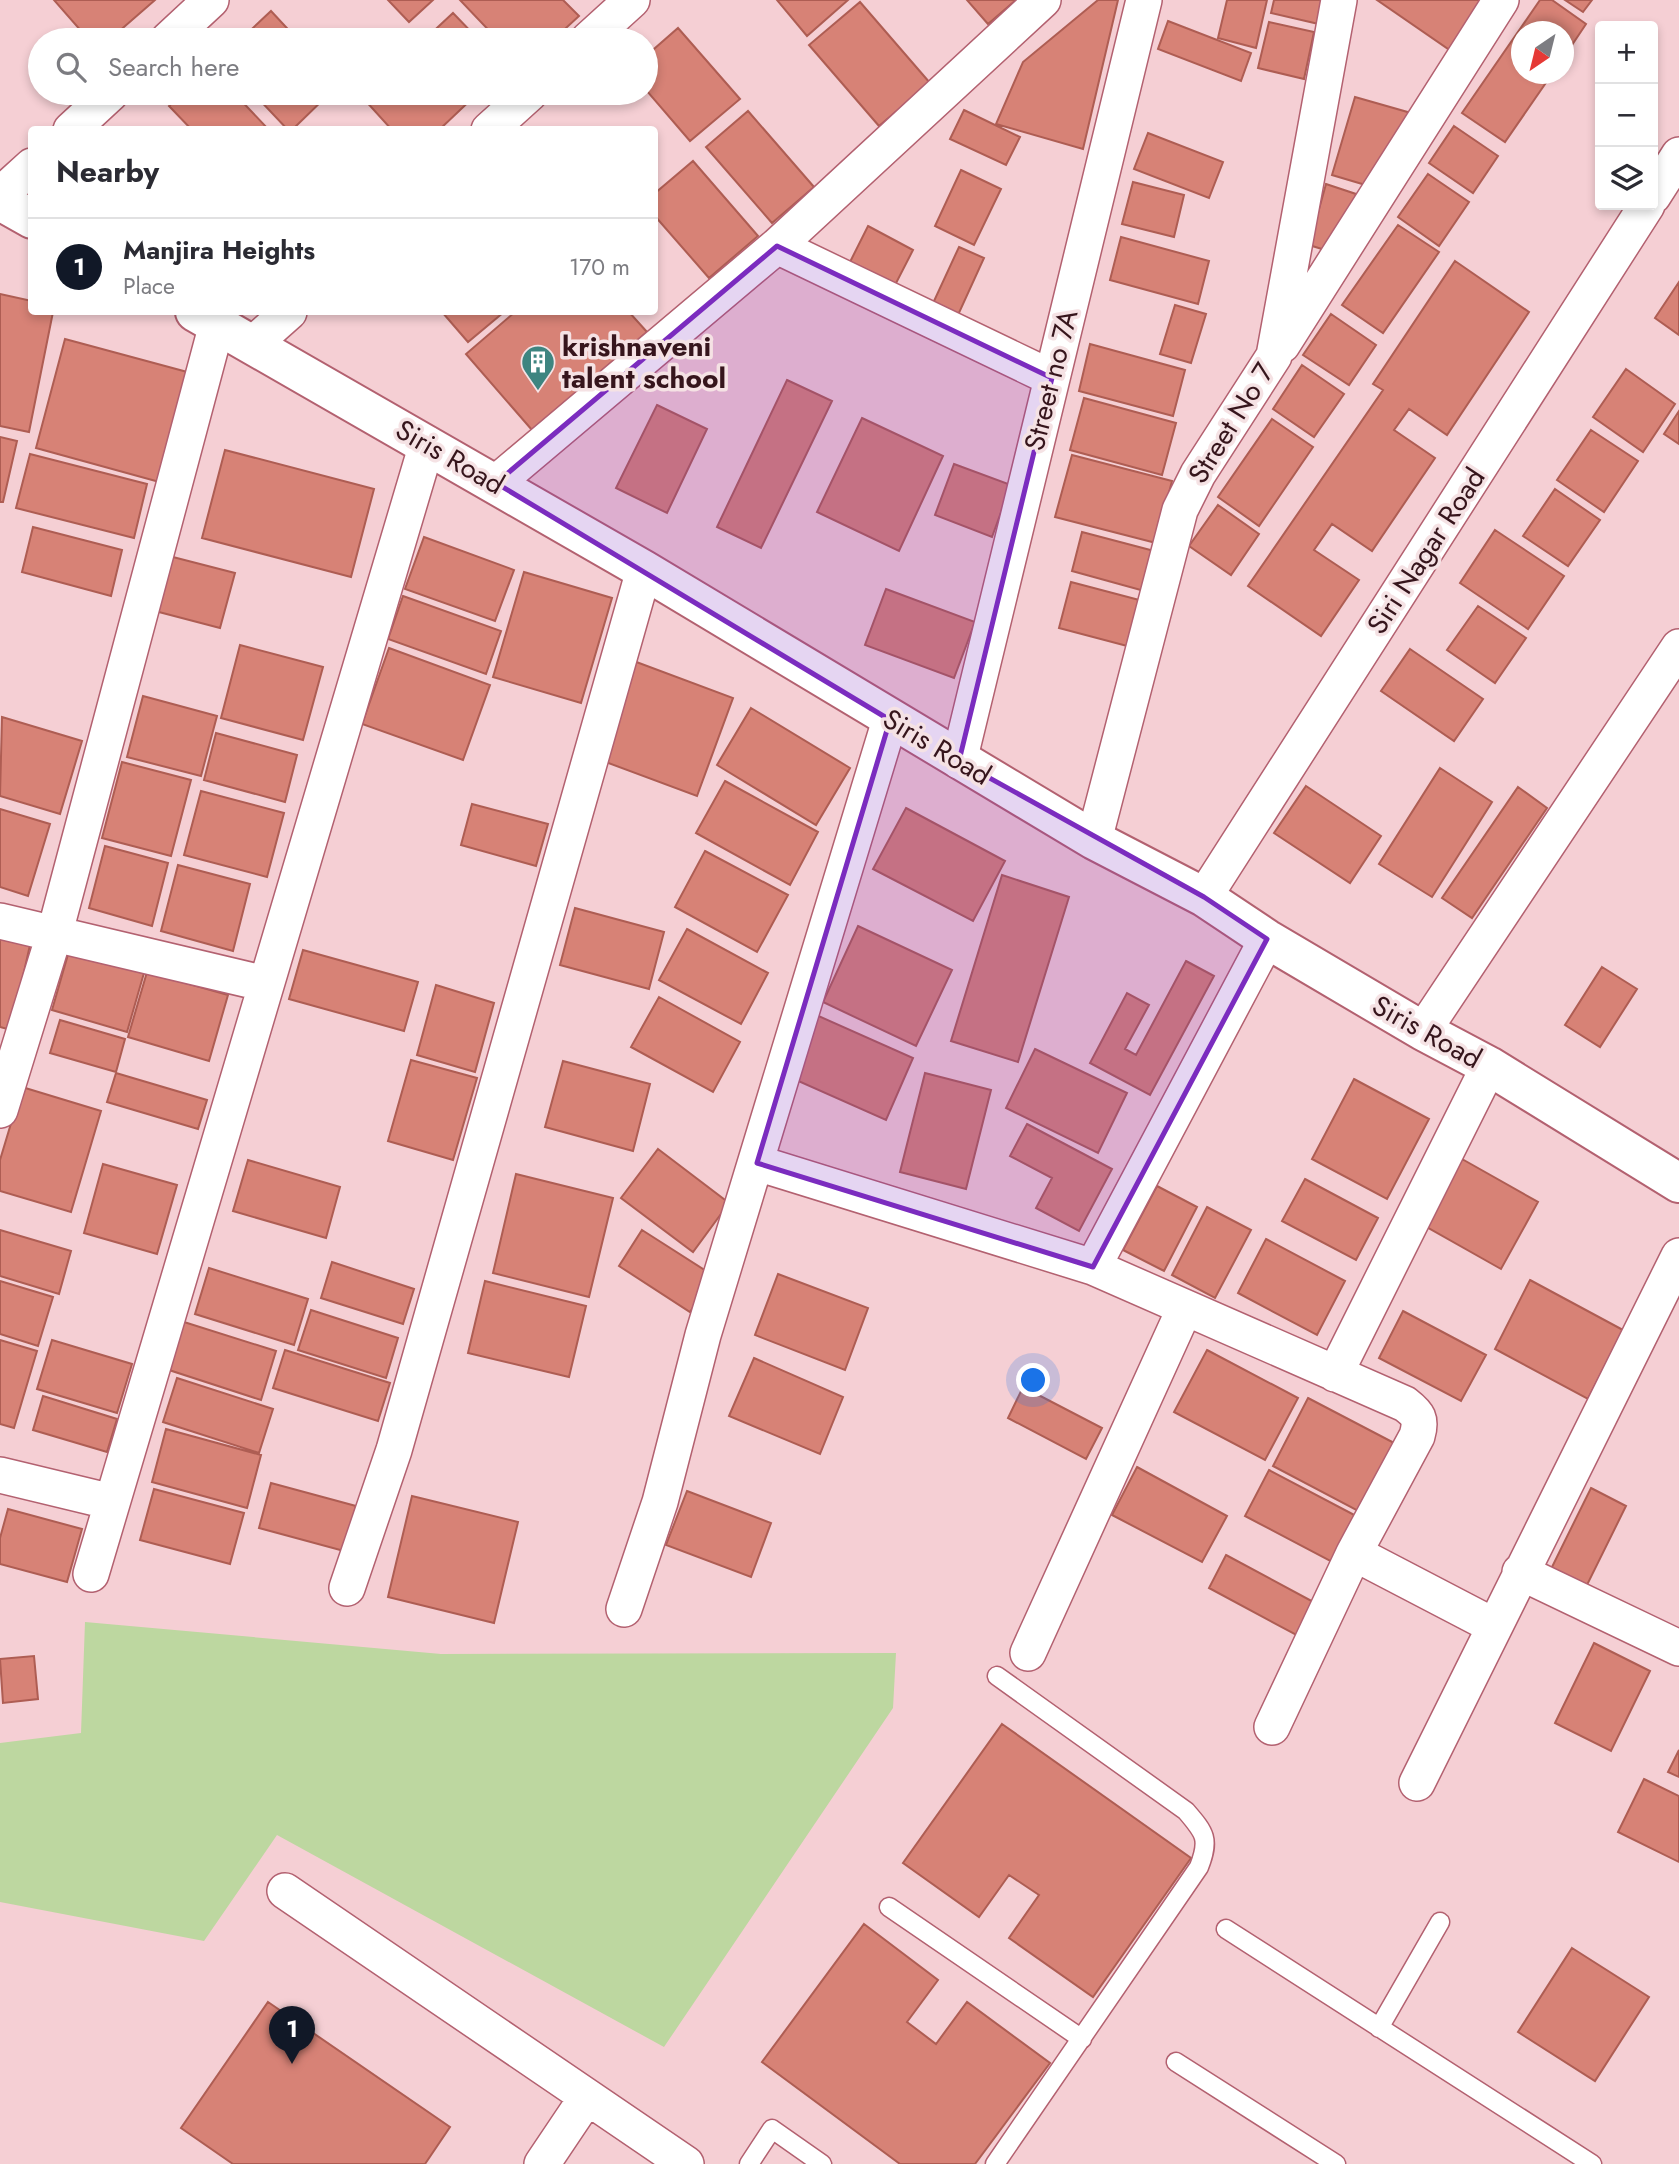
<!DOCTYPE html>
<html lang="en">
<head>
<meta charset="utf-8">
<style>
  body { margin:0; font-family:Jost,sans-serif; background:#f7f7f7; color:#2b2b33 }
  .controls { position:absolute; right:21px; top:21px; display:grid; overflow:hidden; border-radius:7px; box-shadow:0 4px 10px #0003 }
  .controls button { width:63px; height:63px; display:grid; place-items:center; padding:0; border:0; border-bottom:2px solid #e1e1e2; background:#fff; color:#2b2b33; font:35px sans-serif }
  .compass { position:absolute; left:1511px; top:21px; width:63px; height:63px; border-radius:50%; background:#fff; box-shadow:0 4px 10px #0003; rotate:215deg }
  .you { position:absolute; left:1034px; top:1381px; width:24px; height:24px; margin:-18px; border:5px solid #fff; border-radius:50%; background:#1a73e8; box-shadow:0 0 0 10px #1a73e833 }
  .badge { display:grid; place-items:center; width:46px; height:46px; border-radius:50%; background:#111827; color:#fff; font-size:23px; font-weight:700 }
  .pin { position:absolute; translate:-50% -58px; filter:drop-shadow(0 2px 4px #0008) }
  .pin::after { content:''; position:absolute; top:37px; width:24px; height:21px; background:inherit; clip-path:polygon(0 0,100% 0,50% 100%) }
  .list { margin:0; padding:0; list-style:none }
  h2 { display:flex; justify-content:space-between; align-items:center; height:91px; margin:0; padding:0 28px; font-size:30px }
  h2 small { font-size:23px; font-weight:400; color:#7c7c81 }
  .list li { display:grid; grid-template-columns:46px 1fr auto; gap:21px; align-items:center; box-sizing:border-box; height:98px; padding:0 28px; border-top:2px solid #e1e1e2 }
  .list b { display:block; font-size:26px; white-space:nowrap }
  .list p { margin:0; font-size:23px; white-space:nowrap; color:#7c7c81 }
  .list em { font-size:23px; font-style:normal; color:#7c7c81 }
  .icon { flex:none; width:38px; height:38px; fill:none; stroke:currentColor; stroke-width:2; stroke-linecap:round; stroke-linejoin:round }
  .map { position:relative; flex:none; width:1679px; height:2164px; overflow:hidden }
  .search { position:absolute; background:#fff; box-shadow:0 4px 10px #0003; left:28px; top:28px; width:630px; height:77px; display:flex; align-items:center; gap:18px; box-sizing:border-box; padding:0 24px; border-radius:38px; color:#7c7c81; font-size:26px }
  .panel { position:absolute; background:#fff; box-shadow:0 4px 10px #0003; left:28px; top:126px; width:630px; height:189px; border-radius:7px }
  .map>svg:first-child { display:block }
  .green { fill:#bdd7a0 }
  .building { fill:#d78276; stroke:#ae5d53; stroke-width:2 }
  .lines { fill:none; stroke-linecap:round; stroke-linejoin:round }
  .lane-casing { stroke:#b36170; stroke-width:21 }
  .street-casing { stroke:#b36170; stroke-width:38 }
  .secondary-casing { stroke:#b36170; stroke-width:42 }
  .lane { stroke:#fff; stroke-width:18 }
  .street { stroke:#fff; stroke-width:35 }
  .secondary { stroke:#fff; stroke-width:38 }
  .marked { fill:#7b2cbf; fill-opacity:0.2; stroke:#7b2cbf; stroke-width:5; stroke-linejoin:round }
  .labels { text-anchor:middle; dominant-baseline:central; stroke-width:7; stroke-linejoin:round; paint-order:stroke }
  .poi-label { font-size:28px; font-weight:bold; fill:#36151c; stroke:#f5e2e4; text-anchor:start }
  .street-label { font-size:28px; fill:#36151c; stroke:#f5e2e4 }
</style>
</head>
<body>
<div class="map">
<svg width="1679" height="2164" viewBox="0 0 1679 2164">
  <rect width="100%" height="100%" fill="#f5cfd4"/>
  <!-- green -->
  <path class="green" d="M85 1622 441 1654 896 1653 893 1708 664 2047 277 1835 204 1941 0 1902V1743L81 1733Z"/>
  <!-- building -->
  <path class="building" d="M54 0H155L109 40H89Z
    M388 0H433L409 22Z
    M460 0H563L579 16 553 40H498Z
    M777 0H848L807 36Z
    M967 0H1016L988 24Z
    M1098 0H1118L1083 149 996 124 1023 62Z
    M1227 0H1267L1256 48 1218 38Z
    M1274 0H1329L1323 25 1271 13Z
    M1377 0H1491L1454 53Z
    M1540 0H1552L1586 24 1564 57V32H1522V74H1552L1505 142 1462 113Z
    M1565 0H1592L1583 12Z
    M860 2 930 83 879 126 809 45Z
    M271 11 298 40H240Z
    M453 13 479 40H424Z
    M1168 21 1251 53 1241 81 1158 49Z
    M1269 22 1314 32 1304 79 1258 68Z
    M678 28 740 99 690 141 646 90V56Z
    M183 93H234L269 130H192L169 106Z
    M253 93H330L292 130H288Z
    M368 93H478L439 130H392L363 98Z
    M1355 97 1411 113 1379 189 1332 175Z
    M964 110 1020 137 1006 165 950 139Z
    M748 111 814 187 772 223 706 147Z
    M1454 126 1498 156 1473 193 1429 163Z
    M1148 133 1223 162 1209 198 1134 169Z
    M693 161 758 236 709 278 654 215V194Z
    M961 170 1001 189 974 245 935 226Z
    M1428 174 1469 202 1439 246 1398 217Z
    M1133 182 1184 195 1174 237 1122 224Z
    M1326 184 1356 194 1338 254 1309 245Z
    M1398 225 1439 252 1383 333 1342 305Z
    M868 226 913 250 892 291 847 268Z
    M1121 237 1209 261 1198 304 1110 280Z
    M959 247 984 258 953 326 928 314Z
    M1455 261 1529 312 1447 435 1409 409 1394 430 1435 458 1372 551 1332 524 1314 550 1359 580 1321 636 1248 586 1383 390 1373 384Z
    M1679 282V335L1655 318Z
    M0 294 32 301V312H53L29 432 0 426Z
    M1175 305 1206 314 1191 363 1160 354Z
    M442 312H504L468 342Z
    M515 312H629L647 332 532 430 466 354Z
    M1331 314 1376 345 1349 385 1303 355Z
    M65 339 191 373 163 483 36 448Z
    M1090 344 1185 370 1173 416 1079 391Z
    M1302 365 1344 394 1314 437 1273 409Z
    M1626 369 1675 404 1643 452 1593 417Z
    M787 380 832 401 761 548 717 527Z
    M1084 398 1176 423 1162 475 1070 450Z
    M657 405 707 429 667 513 616 488Z
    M1679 411V444L1664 434Z
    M862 418 943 456 899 551 817 512Z
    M1272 419 1313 447 1259 526 1218 497Z
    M1591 430 1638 461 1604 512 1557 480Z
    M0 437 17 441 3 502H0Z
    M225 450 374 489 351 577 202 538Z
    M30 454 147 484 134 538 16 508Z
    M1072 455 1172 481 1156 543 1055 517Z
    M954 464 1011 485 992 537 935 515Z
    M1555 489 1600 520 1568 566 1523 536Z
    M1218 505 1259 534 1231 575 1189 546Z
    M33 527 122 550 111 596 22 572Z
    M1495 530 1564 576 1528 629 1460 583Z
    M1082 532 1158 552 1148 592 1072 571Z
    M424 537 514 570 495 621 405 589Z
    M169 556 235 573 220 628 155 611Z
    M524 572 612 598 581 703 493 677Z
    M1071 582 1143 601 1131 647 1059 628Z
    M886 589 975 622 954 678 865 645Z
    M403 596 501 631 486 674 388 639Z
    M1478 606 1526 638 1495 683 1447 650Z
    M240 645 323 667 303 740 221 718Z
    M389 648 490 685 463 760 362 724Z
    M1410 649 1483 699 1454 741 1381 691Z
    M631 660 733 698 697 796 595 758Z
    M143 696 217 716 201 776 127 757Z
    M751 708 850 768 816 825 717 765Z
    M2 717 82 741 60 814 0 796Z
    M216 733 297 755 285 802 204 780Z
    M122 762 191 780 171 856 102 838Z
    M1440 768 1492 802 1432 897 1379 864Z
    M725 781 818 832 790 885 696 833Z
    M1306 786 1381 836 1350 883 1274 833Z
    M1518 787 1547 808 1472 918 1442 898Z
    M201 791 284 813 267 877 184 855Z
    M472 804 548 824 536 866 461 845Z
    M906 808 1005 861 973 921 873 869Z
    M0 809 50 824 28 896 0 887Z
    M105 846 168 863 152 926 89 908Z
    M705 851 788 895 757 952 675 907Z
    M178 865 250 884 233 951 161 931Z
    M1002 875 1069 897 1018 1062 951 1041Z
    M575 908 664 932 649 989 560 965Z
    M858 926 952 970 916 1046 823 1002Z
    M687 929 768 973 741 1024 659 980Z
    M0 938 30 945 11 1030 0 1027Z
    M303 950 418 982 404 1031 289 999Z
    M69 951 144 973 127 1032 52 1010Z
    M1186 961 1214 976 1150 1095 1090 1063 1127 993 1149 1005 1125 1049 1136 1055Z
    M1602 967 1637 989 1600 1047 1565 1025Z
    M147 972 228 995 209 1061 128 1037Z
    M436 985 494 1003 475 1072 417 1055Z
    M659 997 740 1042 713 1092 631 1047Z
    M814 1014 913 1058 886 1120 787 1076Z
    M60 1020 125 1039 116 1072 50 1053Z
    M1035 1049 1127 1093 1098 1153 1006 1108Z
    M411 1060 477 1078 453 1160 388 1141Z
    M563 1061 650 1084 633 1151 545 1127Z
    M116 1073 207 1100 198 1129 107 1102Z
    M925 1073 991 1090 966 1189 900 1172Z
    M1354 1079 1429 1119 1387 1199 1312 1159Z
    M22 1087 101 1111 71 1212 0 1191V1160Z
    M1027 1124 1112 1169 1079 1231 1036 1208 1052 1178 1010 1156Z
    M658 1149 729 1203 693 1252 621 1198Z
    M1462 1159 1538 1202 1501 1269 1425 1226Z
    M248 1160 340 1187 326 1238 233 1211Z
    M103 1164 177 1185 157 1254 84 1233Z
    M516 1174 613 1198 589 1297 493 1273Z
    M1305 1179 1378 1218 1356 1260 1282 1221Z
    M1157 1186 1197 1207 1164 1271 1123 1250Z
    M1207 1207 1251 1230 1215 1298 1172 1275Z
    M0 1230 71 1251 59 1294 0 1276Z
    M642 1230 714 1276 690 1312 619 1266Z
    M1266 1239 1345 1281 1317 1335 1238 1293Z
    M332 1262 414 1289 403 1324 321 1298Z
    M209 1268 308 1299 294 1345 195 1314Z
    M778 1274 868 1308 845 1370 755 1335Z
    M1530 1280 1623 1330 1588 1399 1495 1349Z
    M0 1281 53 1297 38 1346 0 1334Z
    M485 1281 586 1306 569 1377 468 1353Z
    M311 1310 398 1338 386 1378 298 1350Z
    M1403 1311 1486 1355 1461 1401 1379 1358Z
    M184 1322 276 1351 261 1400 169 1370Z
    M0 1340 37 1351 14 1428 0 1424Z
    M52 1340 132 1364 117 1413 37 1389Z
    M285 1350 390 1383 378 1421 273 1388Z
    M1207 1350 1298 1398 1265 1460 1174 1412Z
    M754 1358 843 1397 820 1454 729 1416Z
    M177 1378 273 1409 259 1453 163 1422Z
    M1023 1387 1102 1428 1086 1459 1008 1418Z
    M43 1396 117 1419 107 1452 33 1430Z
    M1308 1398 1398 1445 1362 1513 1273 1466Z
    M166 1429 261 1455 247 1508 152 1482Z
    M1137 1467 1227 1516 1202 1562 1112 1515Z
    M1269 1470 1360 1518 1336 1564 1245 1516Z
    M271 1483 356 1506 344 1551 259 1528Z
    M1591 1488 1626 1506 1586 1587 1551 1569Z
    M154 1489 244 1513 230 1564 140 1540Z
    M687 1491 771 1523 751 1577 666 1545Z
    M412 1496 518 1522 494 1623 388 1597Z
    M8 1509 82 1529 67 1582 0 1564V1538Z
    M1226 1555 1319 1605 1302 1638 1209 1588Z
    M1594 1643 1650 1671 1611 1751 1555 1723Z
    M34 1656 38 1699 3 1703 0 1659Z
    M1002 1724 1191 1858 1093 1997 1009 1938 1039 1895 1009 1875 979 1917 903 1863Z
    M1679 1750V1777L1668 1772Z
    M1644 1779 1679 1796V1862L1618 1832Z
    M864 1924 938 1980 907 2022 936 2044 967 2002 1050 2063 975 2164H900L762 2062Z
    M1572 1948 1649 1997 1595 2081 1518 2032Z
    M268 2002 450 2127 425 2164H233L181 2128Z"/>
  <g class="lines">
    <!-- lane casing -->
    <g class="lane-casing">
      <path id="lane" d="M889 1907 1082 2039
        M1226 1929 1592 2164
        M1379 2028 1440 1922
        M1176 2062 1336 2164
        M749 2164 772 2129 822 2164
        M995 2164 1199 1867C1210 1839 1205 1833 1186 1811L997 1676"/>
    </g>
    <!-- street casing -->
    <g class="street-casing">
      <path id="street" d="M168 40 211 0
        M588 40 632 0
        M71 130 111 93
        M489 130 530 93
        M0 195 32 166
        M1653 196 1679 155
        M777 246 1052 378
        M253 344 289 312
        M1282 345 1501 0
        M496 483 777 246 1043 0
        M959 761 1144 0
        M1094 840 1180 510 1198 474 1274 356 1339 0
        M1204 897 1647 205
        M0 921 266 984
        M1423 1031 1679 647
        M0 1110 55 932 217 324
        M757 1163 1093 1267 1405 1404C1418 1414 1422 1419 1417 1436L1354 1553 1272 1727
        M1093 1267 1267 939
        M1335 1374 1489 1066
        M0 1475 112 1502
        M1354 1553 1494 1626
        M1520 1572 1679 1648
        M91 1574 427 444
        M347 1588 394 1450 644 570
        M624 1609 660 1502 703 1335 890 720
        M1028 1653 1184 1310
        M1417 1783 1679 1256
        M285 1891 686 2164
        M542 2164 587 2097"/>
    </g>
    <!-- secondary casing -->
    <g class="secondary-casing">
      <path id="secondary" d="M0 201 32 219
        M195 312 644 570 1094 840 1204 897 1267 939 1423 1031 1489 1066 1679 1183"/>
    </g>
    <!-- lane -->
    <use href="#lane" class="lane"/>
    <!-- street -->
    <use href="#street" class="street"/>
    <!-- secondary -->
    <use href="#secondary" class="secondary"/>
  </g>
  <!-- marked area -->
  <path class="marked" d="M777 246 1052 378 959 761 1204 897 1267 939 1093 1267 757 1163 890 720 496 483Z"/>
  <!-- icons -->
  <defs>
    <g id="building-pin" transform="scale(1.75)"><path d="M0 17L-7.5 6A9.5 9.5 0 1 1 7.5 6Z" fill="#3e8580" stroke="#f5e2e4"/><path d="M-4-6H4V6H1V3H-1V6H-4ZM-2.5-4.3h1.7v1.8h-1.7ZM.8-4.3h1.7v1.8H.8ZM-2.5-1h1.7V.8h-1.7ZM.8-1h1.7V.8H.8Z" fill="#fff"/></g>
  </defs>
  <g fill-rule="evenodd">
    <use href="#building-pin" x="538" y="362"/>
  </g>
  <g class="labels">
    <!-- poi labels -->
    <g class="poi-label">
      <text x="562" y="346">krishnaveni<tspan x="562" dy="32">talent school</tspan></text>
    </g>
    <!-- street labels -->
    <g class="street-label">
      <text transform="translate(1051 380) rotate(-76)">Street no 7A</text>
      <text transform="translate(1231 423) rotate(-58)">Street No 7</text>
      <text transform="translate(450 457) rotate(30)">Siris Road</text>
      <text transform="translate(1426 551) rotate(-57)">Siri Nagar Road</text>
      <text transform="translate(937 747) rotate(31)">Siris Road</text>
      <text transform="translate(1427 1032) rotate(29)">Siris Road</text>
    </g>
  </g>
</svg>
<div class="controls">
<button>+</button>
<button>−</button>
<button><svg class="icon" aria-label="layers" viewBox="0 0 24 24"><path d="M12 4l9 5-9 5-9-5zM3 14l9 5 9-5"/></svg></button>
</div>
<svg class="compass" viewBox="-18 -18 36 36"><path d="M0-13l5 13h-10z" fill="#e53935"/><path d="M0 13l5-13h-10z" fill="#7c7c81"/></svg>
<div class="you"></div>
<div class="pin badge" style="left:292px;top:2064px">1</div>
<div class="search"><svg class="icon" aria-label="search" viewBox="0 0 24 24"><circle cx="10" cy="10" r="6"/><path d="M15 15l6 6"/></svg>Search here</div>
<section class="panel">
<h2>Nearby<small></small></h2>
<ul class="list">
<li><span class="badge">1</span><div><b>Manjira Heights</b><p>Place</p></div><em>170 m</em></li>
</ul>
</section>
</div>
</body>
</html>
